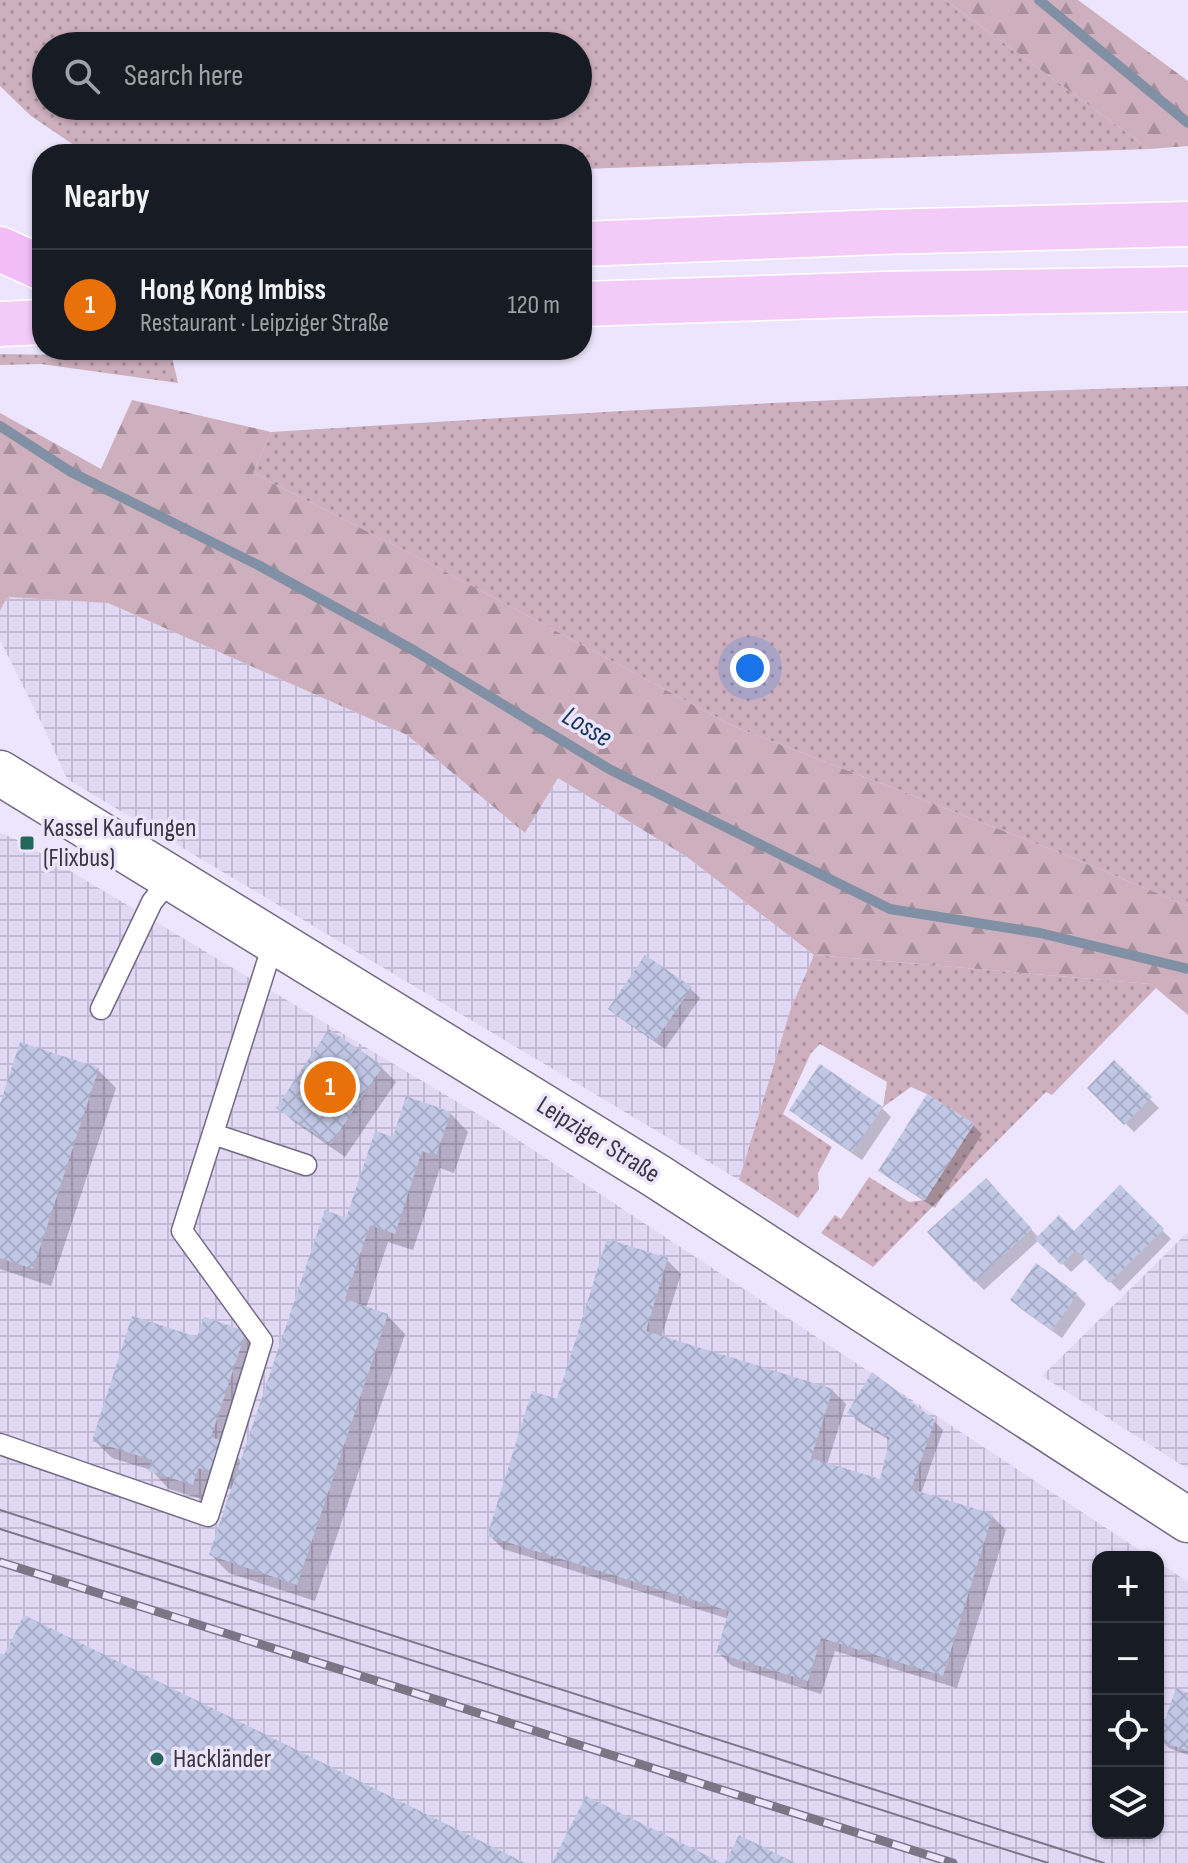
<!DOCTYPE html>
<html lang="en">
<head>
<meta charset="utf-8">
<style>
  body { margin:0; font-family:"Sofia Sans Condensed",sans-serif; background:#242831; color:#f1f3f6 }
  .controls { position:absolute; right:24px; bottom:24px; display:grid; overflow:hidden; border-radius:16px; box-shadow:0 2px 6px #0004 }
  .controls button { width:72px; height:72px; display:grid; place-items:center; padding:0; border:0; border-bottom:2px solid #363941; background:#171b24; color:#f1f3f6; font:40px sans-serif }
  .you { position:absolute; left:750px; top:668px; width:28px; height:28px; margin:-20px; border:6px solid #fff; border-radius:50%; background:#1a73e8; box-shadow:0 0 0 12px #1a73e833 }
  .badge { display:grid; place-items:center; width:52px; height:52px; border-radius:50%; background:#94b4b0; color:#fff; font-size:26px; font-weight:700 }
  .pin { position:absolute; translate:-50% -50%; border:4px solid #fff; box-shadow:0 2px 8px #0006 }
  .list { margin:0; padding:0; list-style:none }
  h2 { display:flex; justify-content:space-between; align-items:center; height:104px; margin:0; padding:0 32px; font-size:34px }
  h2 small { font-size:26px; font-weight:400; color:#9ea1a6 }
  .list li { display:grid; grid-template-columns:52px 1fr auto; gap:24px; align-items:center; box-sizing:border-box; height:112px; padding:0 32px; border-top:2px solid #363941 }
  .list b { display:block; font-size:30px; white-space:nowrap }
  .list p { margin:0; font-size:26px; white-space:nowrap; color:#9ea1a6 }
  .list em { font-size:26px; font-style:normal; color:#9ea1a6 }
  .icon { flex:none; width:44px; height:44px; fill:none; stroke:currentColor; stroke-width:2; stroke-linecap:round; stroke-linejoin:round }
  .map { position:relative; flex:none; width:1188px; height:1863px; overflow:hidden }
  .search { position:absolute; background:#171b24; box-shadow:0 2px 6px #0004; left:32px; top:32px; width:560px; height:88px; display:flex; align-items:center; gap:20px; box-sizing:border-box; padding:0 28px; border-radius:44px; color:#9ea1a6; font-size:30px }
  .panel { position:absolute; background:#171b24; box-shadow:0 2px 6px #0004; left:32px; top:144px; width:560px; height:216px; border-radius:32px }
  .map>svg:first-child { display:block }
  .industrial { fill:url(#industrial-grid) }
  .grass { fill:url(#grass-dots); fill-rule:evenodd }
  .forest { fill:url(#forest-firs) }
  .shadow { fill:#0003 }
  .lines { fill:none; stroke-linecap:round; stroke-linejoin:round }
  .stream { stroke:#8190a5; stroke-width:10 }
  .building { fill:url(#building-cross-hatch) }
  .service-casing { stroke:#726a85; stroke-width:23 }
  .tertiary-casing { stroke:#726a85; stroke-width:47 }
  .trunk-casing { stroke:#fff; stroke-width:47 }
  .motorway-casing { stroke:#fff; stroke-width:47 }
  .service { stroke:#fff; stroke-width:20 }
  .tertiary { stroke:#fff; stroke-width:44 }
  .trunk { stroke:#f4caf8; stroke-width:44 }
  .motorway { stroke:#f2bdf6; stroke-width:44 }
  .tram { stroke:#7b7686; stroke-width:2 }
  .rail-casing { stroke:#7b7686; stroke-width:9 }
  .rail { stroke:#ece5fd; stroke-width:6; stroke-dasharray:18; stroke-linecap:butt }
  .poi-dot { fill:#23685a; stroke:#ece5fd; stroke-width:3 }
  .labels { text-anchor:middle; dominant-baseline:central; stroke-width:7; stroke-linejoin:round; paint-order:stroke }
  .poi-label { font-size:26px; fill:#3a3642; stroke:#ece5fd; text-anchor:start }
  .street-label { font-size:26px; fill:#3a3642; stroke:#ece5fd }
  .water-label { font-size:28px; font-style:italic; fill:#15395b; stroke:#ece5fd }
</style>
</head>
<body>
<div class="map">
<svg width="1188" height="1863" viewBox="0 0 1188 1863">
  <defs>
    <pattern id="industrial-grid" width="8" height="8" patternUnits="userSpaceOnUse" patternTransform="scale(2)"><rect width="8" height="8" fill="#e1d8f5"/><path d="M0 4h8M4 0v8" fill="none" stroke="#c2bad3"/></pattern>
    <pattern id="grass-dots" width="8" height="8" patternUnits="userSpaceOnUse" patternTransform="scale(2)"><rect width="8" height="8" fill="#cdafbd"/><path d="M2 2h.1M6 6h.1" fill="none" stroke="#a78f9b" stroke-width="1.8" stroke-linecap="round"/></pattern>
    <pattern id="forest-firs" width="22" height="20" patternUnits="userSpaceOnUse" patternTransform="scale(2)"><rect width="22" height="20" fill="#cdafbd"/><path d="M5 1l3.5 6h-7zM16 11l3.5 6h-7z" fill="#a78f9b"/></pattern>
    <pattern id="building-cross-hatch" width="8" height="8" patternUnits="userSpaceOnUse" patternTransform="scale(2)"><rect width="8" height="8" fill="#c1c8e6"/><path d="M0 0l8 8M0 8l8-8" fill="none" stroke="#a7acc6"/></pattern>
  </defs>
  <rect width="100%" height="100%" fill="#ece5fd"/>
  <!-- industrial -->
  <path class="industrial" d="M7 597 108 603 407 735 525 833 558 778 687 857 814 955 791 1008 739 1180 67 779 44 728 0 640V611Z
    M0 833 20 841 491 1122 1150 1557H1098V1833H1158V1562L1188 1582V1863H0Z
    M1188 1232V1469L1042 1376Z"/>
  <!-- grass -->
  <path class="grass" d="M0 0H945L1149 149 582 169V154H87L31 116 0 86ZM46 46H578V106H46Z
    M0 354 172 357 178 383 41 364 0 365Z
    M1188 386V906L1068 856 733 726 433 565 253 473 271 432C577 413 882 395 1188 386Z
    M814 955 1151 984 1156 988 1052 1095 1046 1092 873 1267 821 1233 835 1215 841 1219 869 1177 909 1202 925 1200 974 1124 927 1094 911 1087 883 1107 887 1082 820 1044 811 1053 783 1114 832 1147 818 1173 819 1189 798 1218 739 1180 791 1008Z"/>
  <!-- forest -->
  <path class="forest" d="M945 0H1078L1188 81V146L1149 149Z
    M132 400 271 432 253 473 433 565 733 726 1068 856 1188 906V1015L1151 984 814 955 687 857 558 778 525 833 407 735 108 603 7 597 0 611V413L101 469Z"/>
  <!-- shadow -->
  <path class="shadow" d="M690 988 700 998 665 1049 620 1018 611 1009Z
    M330 1032 382 1068 396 1082 345 1157 293 1121 279 1108Z
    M1114 1063 1159 1108 1134 1132 1090 1088Z
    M98 1070 116 1088 51 1286 0 1269V1111Z
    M928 1097 973 1125 982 1134 935 1208 890 1179 881 1170Z
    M882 1108 891 1117 862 1160 801 1119 792 1110Z
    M450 1113 468 1132 454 1173 440 1168 413 1250 388 1242 366 1308 387 1315 405 1334 315 1601 229 1573 211 1555 233 1490 216 1485 211 1502 169 1489 151 1470 112 1458 94 1440 198 1340 245 1332 263 1351 231 1450 242 1462 347 1220 394 1140Z
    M1120 1188 1171 1239 1120 1291 1086 1258 1071 1272 1039 1240 984 1290 975 1281 995 1190 1039 1238 1075 1234Z
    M667 1260 681 1274 661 1338 832 1390 846 1404 827 1465 887 1484 891 1441 859 1422 850 1413 934 1421 943 1430 921 1494 992 1516 1006 1530 957 1688 835 1651 821 1694 732 1666 718 1652 729 1619 503 1549 489 1535 559 1402Z
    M1077 1295 1086 1304 1062 1338 1021 1309 1012 1300Z
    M1188 1695V1755L1169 1748 1160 1739Z"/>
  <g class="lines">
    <!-- stream -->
    <path class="stream" d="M1039 0 1188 123
      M0 426 71 472 260 566 415 651 609 769 890 909 1040 933 1188 969"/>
  </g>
  <!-- building -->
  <path class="building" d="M645 955 692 987 655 1041 608 1009Z
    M329 1029 383 1066 331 1144 276 1108Z
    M20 1042 99 1068 33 1269 0 1258V1104Z
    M1114 1060 1152 1097 1124 1125 1087 1088Z
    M820 1064 883 1107 852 1152 789 1110Z
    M927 1094 974 1124 925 1200 878 1171Z
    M406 1096 451 1112 436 1156 422 1151 395 1234 370 1225 345 1299 388 1314 297 1585 209 1555 325 1210 346 1218 375 1131 393 1137Z
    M986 1178 1032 1229 974 1282 927 1232Z
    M1120 1185 1164 1229 1109 1283 1076 1250 1061 1265 1035 1239 1059 1215 1074 1231Z
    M607 1239 668 1258 646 1331 833 1389 811 1458 880 1479 890 1438 847 1413 872 1372 935 1420 911 1489 993 1514 943 1676 821 1638 808 1681 716 1653 729 1611 487 1536 532 1391 557 1399Z
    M1036 1263 1078 1294 1052 1330 1010 1300Z
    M132 1316 197 1337 204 1317 246 1331 211 1437 225 1442 215 1473 198 1468 193 1485 148 1471 152 1460 92 1441Z
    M24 1615 525 1863H0V1653L4 1655Z
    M1176 1688 1188 1693V1751L1158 1740Z
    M586 1796 722 1863H552Z
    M739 1835 795 1863H725Z"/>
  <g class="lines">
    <!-- service casing -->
    <g class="service-casing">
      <path id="service" d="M101 1009 152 902 171 878
        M213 1134 306 1165
        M0 1444 208 1516 262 1341 182 1231 274 941"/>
    </g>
    <!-- tertiary casing -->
    <g class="tertiary-casing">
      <path id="tertiary" d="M0 773 655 1175 1188 1520"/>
    </g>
    <!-- trunk casing -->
    <g class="trunk-casing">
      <path id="trunk" d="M582 244 880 232 1188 224
        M582 304 883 294 1188 289
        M0 324 42 322"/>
    </g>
    <!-- motorway casing -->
    <g class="motorway-casing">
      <path id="motorway" d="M0 249 42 268"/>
    </g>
    <!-- service -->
    <use href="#service" class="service"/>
    <!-- tertiary -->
    <use href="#tertiary" class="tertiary"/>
    <!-- trunk -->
    <use href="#trunk" class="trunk"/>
    <!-- motorway -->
    <use href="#motorway" class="motorway"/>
    <!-- tram -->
    <path class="tram" d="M0 1510 1104 1863
      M0 1529 1048 1863"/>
    <!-- rail casing -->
    <g class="rail-casing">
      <path id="rail" d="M0 1562 953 1863"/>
    </g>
    <!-- rail -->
    <use href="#rail" class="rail"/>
  </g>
  <!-- markers -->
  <g class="poi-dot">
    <rect x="19" y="835" width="16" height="16" rx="4"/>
    <circle cx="157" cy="1759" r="8"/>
  </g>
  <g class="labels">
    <!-- poi labels -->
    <g class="poi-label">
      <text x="43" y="828">Kassel Kaufungen<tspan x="43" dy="30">(Flixbus)</tspan></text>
      <text x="173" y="1759">Hackländer</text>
    </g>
    <!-- street labels -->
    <g class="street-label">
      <text transform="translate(598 1140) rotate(32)">Leipziger Straße</text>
    </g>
    <!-- water labels -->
    <g class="water-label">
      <text transform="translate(587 727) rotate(31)">Losse</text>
    </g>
  </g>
</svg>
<div class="controls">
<button>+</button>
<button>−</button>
<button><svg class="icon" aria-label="locate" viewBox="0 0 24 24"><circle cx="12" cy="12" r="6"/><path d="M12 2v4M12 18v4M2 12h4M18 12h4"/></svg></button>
<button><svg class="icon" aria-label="layers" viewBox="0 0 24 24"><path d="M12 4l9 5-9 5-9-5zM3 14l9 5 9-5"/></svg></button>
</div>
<div class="you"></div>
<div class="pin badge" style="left:330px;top:1087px;background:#e8710a">1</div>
<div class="search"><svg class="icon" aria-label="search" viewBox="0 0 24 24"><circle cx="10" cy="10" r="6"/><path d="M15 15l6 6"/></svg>Search here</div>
<section class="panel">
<h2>Nearby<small></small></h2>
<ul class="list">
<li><span class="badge" style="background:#e8710a">1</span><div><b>Hong Kong Imbiss</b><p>Restaurant · Leipziger Straße</p></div><em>120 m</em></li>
</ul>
</section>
</div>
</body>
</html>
